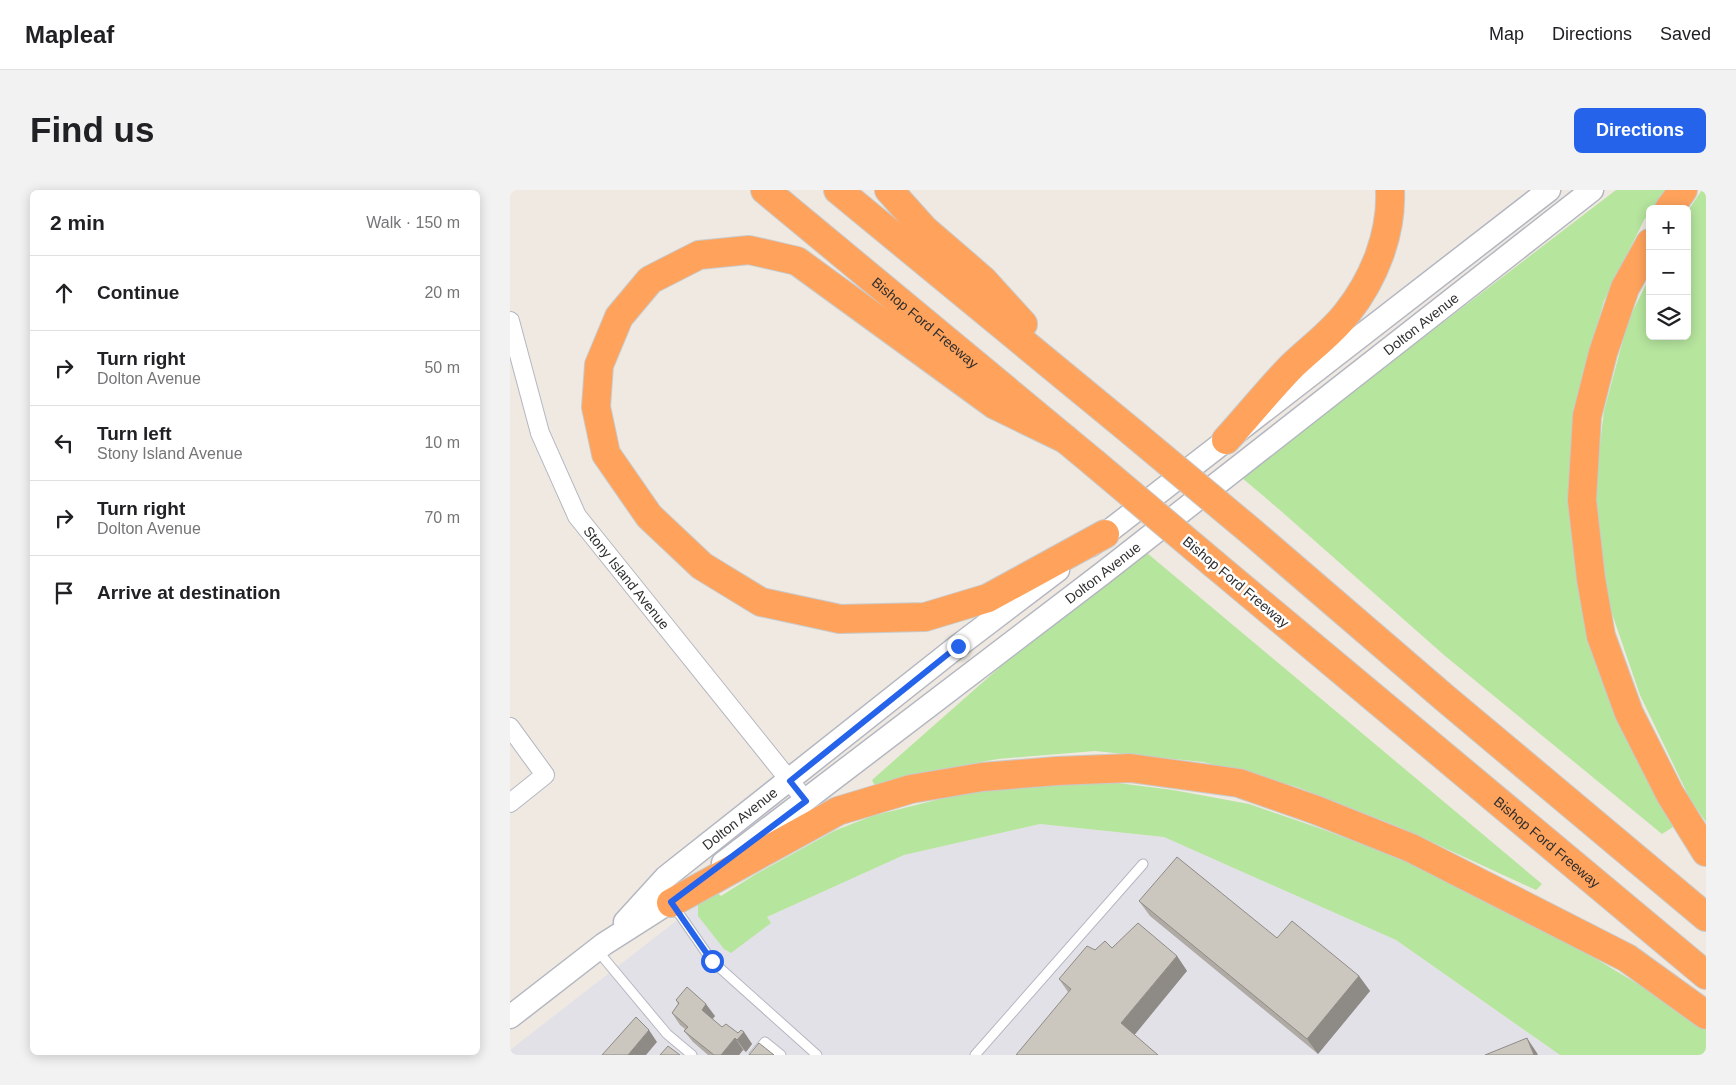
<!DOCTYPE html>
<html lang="en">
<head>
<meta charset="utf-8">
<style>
  body { margin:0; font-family:Helvetica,sans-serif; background:#f2f2f2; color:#202124 }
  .controls { position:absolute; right:15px; top:15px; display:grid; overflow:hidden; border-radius:8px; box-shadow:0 2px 12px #0003 }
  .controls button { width:45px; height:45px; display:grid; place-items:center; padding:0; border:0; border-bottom:1px solid #e0e0e0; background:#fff; color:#202124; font:25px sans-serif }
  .stop { position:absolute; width:15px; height:15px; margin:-11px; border:4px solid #2563eb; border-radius:50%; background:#fff }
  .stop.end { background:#2563eb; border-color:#fff; box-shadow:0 1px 5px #0008 }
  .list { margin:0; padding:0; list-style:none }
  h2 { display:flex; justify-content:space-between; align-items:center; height:65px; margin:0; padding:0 20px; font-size:21px }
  h2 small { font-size:16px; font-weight:400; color:#757577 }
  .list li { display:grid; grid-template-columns:32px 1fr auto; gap:15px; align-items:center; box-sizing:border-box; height:75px; padding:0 20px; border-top:1px solid #e0e0e0 }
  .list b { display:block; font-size:19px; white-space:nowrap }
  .list p { margin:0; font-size:16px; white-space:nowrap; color:#757577 }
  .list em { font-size:16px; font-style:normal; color:#757577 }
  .icon { flex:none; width:28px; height:28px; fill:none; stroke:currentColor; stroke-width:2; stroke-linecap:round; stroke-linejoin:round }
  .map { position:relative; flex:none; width:1196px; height:865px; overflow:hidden; border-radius:8px }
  header { display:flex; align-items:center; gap:30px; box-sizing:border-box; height:70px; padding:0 25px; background:#fff; border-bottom:1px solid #e0e0e0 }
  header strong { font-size:24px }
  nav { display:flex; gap:28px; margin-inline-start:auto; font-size:18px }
  .intro { display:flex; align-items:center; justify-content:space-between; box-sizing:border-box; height:120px; padding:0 30px }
  h1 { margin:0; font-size:35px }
  .button { padding:12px 22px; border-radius:8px; background:#2563eb; color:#fff; font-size:18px; font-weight:700 }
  main { display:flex; gap:30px; padding:0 30px }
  aside { flex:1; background:#fff; border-radius:8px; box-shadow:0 2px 12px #0003 }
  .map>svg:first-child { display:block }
  .industrial { fill:#e3e1e8 }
  .green { fill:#b6e59e }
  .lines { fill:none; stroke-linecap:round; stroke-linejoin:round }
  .service-casing { stroke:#b4b7c1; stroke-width:11 }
  .minor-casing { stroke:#b4b7c1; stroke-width:20 }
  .tertiary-casing { stroke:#b4b7c1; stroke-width:25 }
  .motorway-casing { stroke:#c9c9c9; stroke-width:30 }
  .service { stroke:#fff; stroke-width:9 }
  .minor { stroke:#fff; stroke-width:18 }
  .tertiary { stroke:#fff; stroke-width:22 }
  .motorway { stroke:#ffa35c; stroke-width:28 }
  .motorway-bridge-casing { stroke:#c9c9c9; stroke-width:30; stroke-linecap:butt }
  .motorway-bridge { stroke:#ffa35c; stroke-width:28 }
  .wall { fill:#afaba4 }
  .shaded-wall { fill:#8e8b86 }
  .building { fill:#cbc7bf; stroke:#8e8b86 }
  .route { stroke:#2563eb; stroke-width:6 }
  .labels { text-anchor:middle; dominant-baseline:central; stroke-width:5; stroke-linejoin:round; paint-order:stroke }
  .street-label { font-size:14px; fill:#2e2e2e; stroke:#fff }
</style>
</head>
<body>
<header>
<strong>Mapleaf</strong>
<nav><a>Map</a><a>Directions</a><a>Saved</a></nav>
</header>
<div class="intro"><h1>Find us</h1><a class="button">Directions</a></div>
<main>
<aside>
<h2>2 min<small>Walk · 150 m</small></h2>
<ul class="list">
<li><svg class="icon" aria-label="ahead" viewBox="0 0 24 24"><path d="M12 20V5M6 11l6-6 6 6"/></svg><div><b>Continue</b></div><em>20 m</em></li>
<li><svg class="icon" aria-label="right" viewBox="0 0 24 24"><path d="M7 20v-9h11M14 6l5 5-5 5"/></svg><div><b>Turn right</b><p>Dolton Avenue</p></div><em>50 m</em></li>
<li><svg class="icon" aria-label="left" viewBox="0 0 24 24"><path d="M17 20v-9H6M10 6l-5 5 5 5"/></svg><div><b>Turn left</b><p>Stony Island Avenue</p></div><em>10 m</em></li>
<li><svg class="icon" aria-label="right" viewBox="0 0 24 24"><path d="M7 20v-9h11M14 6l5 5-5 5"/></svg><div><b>Turn right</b><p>Dolton Avenue</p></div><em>70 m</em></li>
<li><svg class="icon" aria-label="arrive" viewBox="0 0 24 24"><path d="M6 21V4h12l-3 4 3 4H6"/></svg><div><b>Arrive at destination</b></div></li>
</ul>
</aside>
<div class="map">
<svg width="1196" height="865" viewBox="0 0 1196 865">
  <rect width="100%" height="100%" fill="#efe9e1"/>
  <!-- industrial -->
  <path class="industrial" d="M530 634 654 647 886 750 1050 865H0V860L188 714 260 733 257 727 394 665Z"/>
  <!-- green -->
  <path class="green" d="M1106 0H1157L1143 19H1140V23L1134 30 1094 111 1065 216 1059 327 1074 426 1102 517 1138 592 1163 637 1152 644 934 465 771 321 731 287Z
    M1192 0H1196V632L1180 609 1130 505 1096 406 1083 313 1094 221 1118 131 1140 86V146H1177V22Z
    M637 363 1032 694 1026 700 889 637 787 597 693 572 585 561 488 569 416 582 365 596 362 590 498 470Z
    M608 593 663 600 739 614 809 638 900 672 1053 749 1156 811 1196 839V865H1050L886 750 654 647 530 634 394 665 257 727 261 733 221 763 214 759 188 726V714L205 701 211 706 246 684 324 641 362 626 450 604 533 594Z"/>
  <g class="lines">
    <!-- service casing -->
    <g class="service-casing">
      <path id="service" d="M163 715 202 771 307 865
        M87 760 157 844 182 865
        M244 865 255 852 271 865
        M465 865 633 674"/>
    </g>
    <!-- minor casing -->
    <g class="minor-casing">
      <g id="minor">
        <path id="s1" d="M0 131 30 243 67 326 296 611"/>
        <path d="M0 537 35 585 0 613"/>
      </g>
    </g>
    <!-- tertiary casing -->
    <g class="tertiary-casing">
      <g id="tertiary">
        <path d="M581 355 1039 0"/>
        <path id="s2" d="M213 673 593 383 1082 0"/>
        <path id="s3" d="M115 732 156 687 448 456 548 380"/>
        <path d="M0 827 94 754 174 703"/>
      </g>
    </g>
    <!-- motorway casing -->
    <g class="motorway-casing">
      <g id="motorway">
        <path id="s4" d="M255 0 583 272"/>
        <path d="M328 0 622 242"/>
        <path d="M379 0 414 39 473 90 513 134"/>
        <path d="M1159 19 1173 0"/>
        <path d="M1140 53 1115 98 1093 163 1077 226 1072 310 1081 389 1091 446 1119 523 1160 604 1196 662"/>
        <path d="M555 249 485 215 287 71 239 60 189 65 140 90 109 127 89 175 86 217 96 264 139 326 192 376 251 412 330 429 415 427 478 408 595 344"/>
        <path d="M716 250C737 227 757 202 779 179 798 160 821 144 837 123 864 89 882 44 880 0"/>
        <path d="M743 343 936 509 1196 727"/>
        <path id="s5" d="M704 374 1196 785"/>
        <path d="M161 713 328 621 401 599 472 587 547 581 620 578 729 593 806 620 901 658 1117 768 1196 825"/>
      </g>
    </g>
    <!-- service -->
    <use href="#service" class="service"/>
    <!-- minor -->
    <use href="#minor" class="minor"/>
    <!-- tertiary -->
    <use href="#tertiary" class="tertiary"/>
    <!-- motorway -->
    <use href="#motorway" class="motorway"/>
    <!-- motorway-bridge casing -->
    <g class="motorway-bridge-casing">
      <path id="motorway-bridge" d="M622 242 743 343
        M583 272 704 374"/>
    </g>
    <!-- motorway-bridge -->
    <use href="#motorway-bridge" class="motorway-bridge"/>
  </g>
  <!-- wall -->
  <path class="wall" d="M629 711 767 748 849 786 860 801 808 864 640 726Z
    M602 758 667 766 677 781 558 802 549 789 585 760Z
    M166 810 205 826 202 829 212 837 228 843 234 842 242 854 236 862 233 860 229 865H198L183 852 174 841 175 839 170 835 162 823 168 814Z"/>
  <!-- shaded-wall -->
  <path class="shaded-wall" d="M667 766 677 781 622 848 611 833Z
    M849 786 860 801 808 864 797 849Z
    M196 814 205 826 200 832 192 820Z
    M139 840 147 852 136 865H118Z
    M234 842 242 854 236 862 227 850Z
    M225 848 233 860 229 865H211Z
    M1017 848 1027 863 1028 865H1024Z"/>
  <!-- building -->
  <path class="building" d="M667 667 767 748 782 731 849 786 797 849 629 711Z
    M628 733 667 766 611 833 648 865H506L561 799 549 789 577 756 585 760 595 751 602 758Z
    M177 797 196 814 192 820 212 837 216 834 228 843 231 840 234 842 227 850 225 848 211 865H204L174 841 178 837 162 823 169 813 166 810Z
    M126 827 139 840 118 865H92Z
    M1017 848 1024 865H975Z
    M249 853 264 865H239Z
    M158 856 170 865H150Z"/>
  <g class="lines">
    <!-- route -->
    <path class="route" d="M202 771 161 712 296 611 280 591 448 456"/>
  </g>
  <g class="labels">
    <!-- street labels -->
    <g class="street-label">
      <text stroke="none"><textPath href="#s4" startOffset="208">Bishop Ford Freeway</textPath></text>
      <text stroke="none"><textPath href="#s2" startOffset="882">Dolton Avenue</textPath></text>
      <text stroke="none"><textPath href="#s2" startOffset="478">Dolton Avenue</textPath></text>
      <text stroke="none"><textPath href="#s1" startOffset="286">Stony Island Avenue</textPath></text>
      <text transform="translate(726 392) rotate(40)">Bishop Ford Freeway</text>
      <text stroke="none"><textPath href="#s3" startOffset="155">Dolton Avenue</textPath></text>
      <text stroke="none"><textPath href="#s5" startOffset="434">Bishop Ford Freeway</textPath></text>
    </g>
  </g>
</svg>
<div class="controls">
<button>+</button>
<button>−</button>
<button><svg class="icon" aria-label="layers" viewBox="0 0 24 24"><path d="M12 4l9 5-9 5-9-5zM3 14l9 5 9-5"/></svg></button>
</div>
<div class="stop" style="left:202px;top:771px"></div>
<div class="stop end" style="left:448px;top:456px"></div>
</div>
</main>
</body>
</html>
